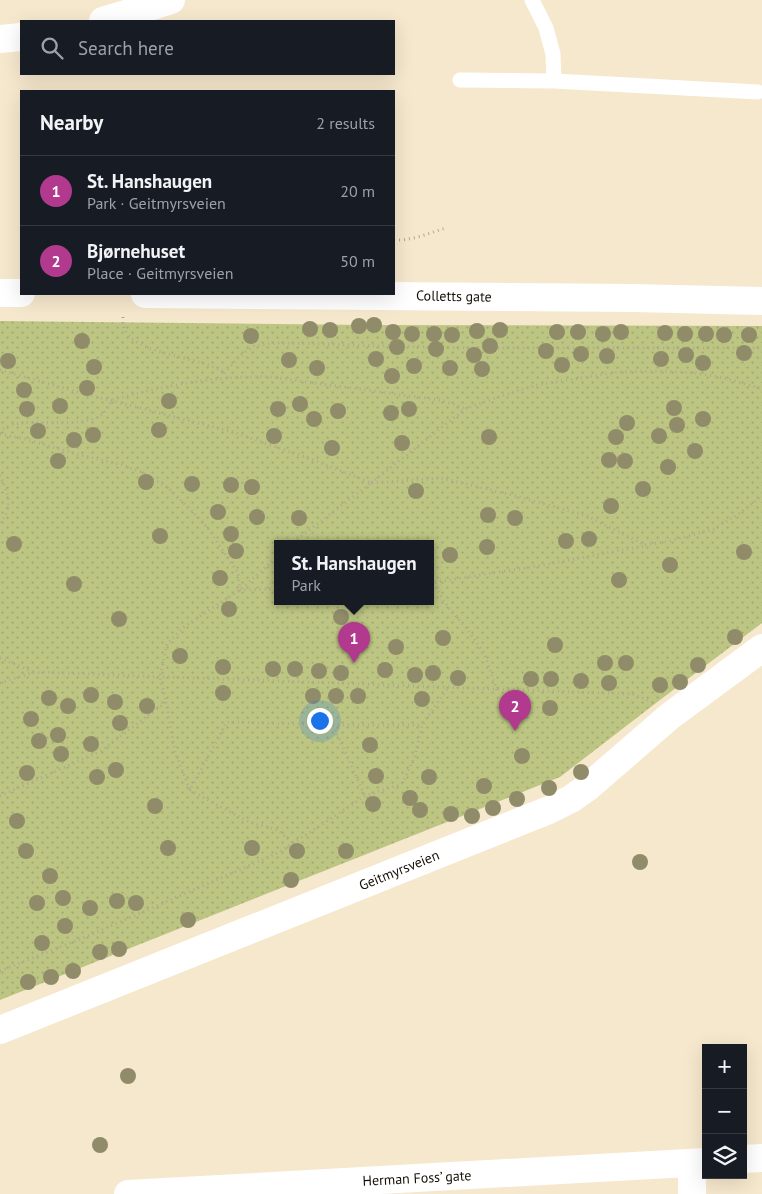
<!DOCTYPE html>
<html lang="en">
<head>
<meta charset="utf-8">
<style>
  body { margin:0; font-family:"PT Sans",sans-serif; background:#20242c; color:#f1f3f6 }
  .controls { position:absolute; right:15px; bottom:15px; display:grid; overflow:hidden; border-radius:0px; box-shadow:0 5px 20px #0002 }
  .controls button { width:45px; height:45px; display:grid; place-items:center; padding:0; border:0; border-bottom:1px solid #363941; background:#171b24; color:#f1f3f6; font:25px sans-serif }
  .you { position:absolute; left:319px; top:720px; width:18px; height:18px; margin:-12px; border:4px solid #fff; border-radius:50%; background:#1a73e8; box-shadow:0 0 0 8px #1a73e833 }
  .badge { display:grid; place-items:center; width:32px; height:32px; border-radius:50%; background:#b13a8f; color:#fff; font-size:16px; font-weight:700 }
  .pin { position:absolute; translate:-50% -41px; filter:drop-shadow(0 1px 2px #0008) }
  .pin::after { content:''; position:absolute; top:26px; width:18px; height:15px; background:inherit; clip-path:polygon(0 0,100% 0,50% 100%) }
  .popup { position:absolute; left:274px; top:540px; width:160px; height:65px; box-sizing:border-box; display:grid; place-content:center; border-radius:0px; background:#171b24; filter:drop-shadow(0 1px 4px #0005); font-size:16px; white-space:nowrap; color:#9ea1a6 }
  .popup b { font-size:19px; color:#f1f3f6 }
  .popup::after { content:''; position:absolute; left:50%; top:100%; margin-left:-10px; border:10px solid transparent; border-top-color:#171b24 }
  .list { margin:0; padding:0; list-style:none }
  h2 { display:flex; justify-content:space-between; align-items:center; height:65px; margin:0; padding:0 20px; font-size:21px }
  h2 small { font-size:16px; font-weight:400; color:#9ea1a6 }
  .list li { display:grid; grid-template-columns:32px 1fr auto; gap:15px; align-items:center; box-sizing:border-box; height:70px; padding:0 20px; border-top:1px solid #363941 }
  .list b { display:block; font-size:19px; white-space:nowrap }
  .list p { margin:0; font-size:16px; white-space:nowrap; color:#9ea1a6 }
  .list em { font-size:16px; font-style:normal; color:#9ea1a6 }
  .icon { flex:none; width:28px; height:28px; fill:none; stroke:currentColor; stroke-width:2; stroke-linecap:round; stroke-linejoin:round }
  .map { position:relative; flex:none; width:762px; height:1194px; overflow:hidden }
  .search { position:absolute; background:#171b24; box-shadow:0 5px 20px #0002; left:20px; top:20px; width:375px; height:55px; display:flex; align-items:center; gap:12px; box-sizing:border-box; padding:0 18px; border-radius:0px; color:#9ea1a6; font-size:19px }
  .panel { position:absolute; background:#171b24; box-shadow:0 5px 20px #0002; left:20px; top:90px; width:375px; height:205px; border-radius:0px }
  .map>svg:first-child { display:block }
  .grass { fill:url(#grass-dots); fill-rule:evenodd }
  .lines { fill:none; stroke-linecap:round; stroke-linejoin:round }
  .path { stroke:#b2a791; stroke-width:3; stroke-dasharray:1 4; stroke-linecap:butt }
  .lane { stroke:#fff; stroke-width:15 }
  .street { stroke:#fff; stroke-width:28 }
  .secondary { stroke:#fff; stroke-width:28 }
  .tree { fill:#908c6a }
  .labels { text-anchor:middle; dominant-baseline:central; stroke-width:4; stroke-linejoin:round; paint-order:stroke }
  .street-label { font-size:14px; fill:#151007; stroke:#fff }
</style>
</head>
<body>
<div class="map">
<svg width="762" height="1194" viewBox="0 0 762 1194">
  <defs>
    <pattern id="grass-dots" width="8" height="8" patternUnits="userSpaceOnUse" patternTransform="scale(1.25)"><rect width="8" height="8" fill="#bdc583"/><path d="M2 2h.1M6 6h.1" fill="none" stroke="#a2a870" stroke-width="1.8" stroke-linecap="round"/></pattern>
  </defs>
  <rect width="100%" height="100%" fill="#f6e8cd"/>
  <!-- grass -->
  <path class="grass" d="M0 321 368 325 762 326V623L656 703 560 777 0 1000ZM278 544H430V602H278Z"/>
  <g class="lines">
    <!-- path -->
    <path class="path" d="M394 240C412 241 429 233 446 228
      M123 317C123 322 123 327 126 332 141 356 201 356 225 373
      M0 370 74 391 233 432 319 462 371 483 291 544
      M224 373 242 354 254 346 275 343 473 348H762
      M0 433C12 411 80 434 104 413 107 409 109 404 112 400 164 386 216 375 271 377L439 400 453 404 465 409
      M0 434 25 439 73 453 122 465 144 473 168 488 189 508 207 527 238 573 240 590 278 589
      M0 475C9 497 13 504 0 525
      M371 483 465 409 496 398 536 385 619 372 664 371 696 373 724 378 762 389
      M372 483 441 478 512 495 587 516 645 545 670 541 714 529 737 515 758 499 762 495
      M430 583 543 565 644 546
      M433 583 448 607 467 629 484 653 497 690
      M0 658 34 672
      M0 683 34 672 632 694 648 700
      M166 702 175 752 190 790 227 722 333 725H422
      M333 725 365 796
      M190 790 249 822 278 830 293 843
      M0 796 101 751 166 702 160 677 167 644 185 626 240 590 278 556
      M0 971 88 936 278 853 365 796 402 784 415 756 422 725 447 689"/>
    <!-- lane -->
    <path class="lane" d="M532 0 546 28 553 54 554 81
      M460 80 554 81 758 92"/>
    <!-- street -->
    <path class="street" d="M103 21 171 0
      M0 39 21 37
      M0 1030 549 810 571 799 588 787 670 716 762 648
      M743 1159 762 1158
      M692 1163V1194
      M128 1194 706 1162"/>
    <!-- secondary -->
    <path class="secondary" d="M0 293H21
      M145 294 633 298 762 301"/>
  </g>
  <!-- trees -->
  <g class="tree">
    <circle cx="374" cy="325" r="8"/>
    <circle cx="359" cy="326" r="8"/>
    <circle cx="310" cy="329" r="8"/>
    <circle cx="330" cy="330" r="8"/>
    <circle cx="500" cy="330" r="8"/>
    <circle cx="477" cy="331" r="8"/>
    <circle cx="393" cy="332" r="8"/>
    <circle cx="557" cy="332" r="8"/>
    <circle cx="578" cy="332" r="8"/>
    <circle cx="621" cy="332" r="8"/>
    <circle cx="665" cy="333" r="8"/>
    <circle cx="412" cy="334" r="8"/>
    <circle cx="434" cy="334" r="8"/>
    <circle cx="603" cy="334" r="8"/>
    <circle cx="685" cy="334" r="8"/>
    <circle cx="706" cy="334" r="8"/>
    <circle cx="452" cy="335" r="8"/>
    <circle cx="724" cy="335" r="8"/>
    <circle cx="749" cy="335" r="8"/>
    <circle cx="251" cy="336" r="8"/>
    <circle cx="82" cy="341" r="8"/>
    <circle cx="490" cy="346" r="8"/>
    <circle cx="397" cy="347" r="8"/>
    <circle cx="436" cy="349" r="8"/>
    <circle cx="546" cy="351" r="8"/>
    <circle cx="744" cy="353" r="8"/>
    <circle cx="581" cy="354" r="8"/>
    <circle cx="474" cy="355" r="8"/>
    <circle cx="686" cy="355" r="8"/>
    <circle cx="607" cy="356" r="8"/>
    <circle cx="376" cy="359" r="8"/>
    <circle cx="661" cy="359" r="8"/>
    <circle cx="289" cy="360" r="8"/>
    <circle cx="8" cy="361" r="8"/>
    <circle cx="703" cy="363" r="8"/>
    <circle cx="562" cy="365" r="8"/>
    <circle cx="414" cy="366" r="8"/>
    <circle cx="94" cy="367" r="8"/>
    <circle cx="317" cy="368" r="8"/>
    <circle cx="450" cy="368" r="8"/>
    <circle cx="482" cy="369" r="8"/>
    <circle cx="392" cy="376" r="8"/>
    <circle cx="87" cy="388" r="8"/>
    <circle cx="24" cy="390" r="8"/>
    <circle cx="169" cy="401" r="8"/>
    <circle cx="300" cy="404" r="8"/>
    <circle cx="60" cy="406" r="8"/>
    <circle cx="674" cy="408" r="8"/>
    <circle cx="27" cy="409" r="8"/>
    <circle cx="278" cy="409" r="8"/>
    <circle cx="409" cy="409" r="8"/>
    <circle cx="338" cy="411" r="8"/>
    <circle cx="391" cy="413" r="8"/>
    <circle cx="314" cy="419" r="8"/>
    <circle cx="703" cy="419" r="8"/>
    <circle cx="627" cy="423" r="8"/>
    <circle cx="677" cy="425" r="8"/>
    <circle cx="159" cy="430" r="8"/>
    <circle cx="38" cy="431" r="8"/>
    <circle cx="93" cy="435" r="8"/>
    <circle cx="274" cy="436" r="8"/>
    <circle cx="659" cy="436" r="8"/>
    <circle cx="489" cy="437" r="8"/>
    <circle cx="616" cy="437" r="8"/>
    <circle cx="74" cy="440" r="8"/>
    <circle cx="402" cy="443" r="8"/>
    <circle cx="332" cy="448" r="8"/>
    <circle cx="695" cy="451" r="8"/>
    <circle cx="609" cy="460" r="8"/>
    <circle cx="58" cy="461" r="8"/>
    <circle cx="625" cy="461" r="8"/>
    <circle cx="668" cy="467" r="8"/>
    <circle cx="146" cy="482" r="8"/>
    <circle cx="192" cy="484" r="8"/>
    <circle cx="231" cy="485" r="8"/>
    <circle cx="252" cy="487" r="8"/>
    <circle cx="643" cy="489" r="8"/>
    <circle cx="416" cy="491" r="8"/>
    <circle cx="611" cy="506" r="8"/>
    <circle cx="218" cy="512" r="8"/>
    <circle cx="488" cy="515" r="8"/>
    <circle cx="257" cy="517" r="8"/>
    <circle cx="299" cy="518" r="8"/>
    <circle cx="515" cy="518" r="8"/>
    <circle cx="231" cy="534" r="8"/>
    <circle cx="160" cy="536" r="8"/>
    <circle cx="589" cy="539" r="8"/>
    <circle cx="566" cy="541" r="8"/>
    <circle cx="14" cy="544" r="8"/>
    <circle cx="487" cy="547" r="8"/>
    <circle cx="236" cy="551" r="8"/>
    <circle cx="744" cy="552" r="8"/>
    <circle cx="450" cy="555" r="8"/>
    <circle cx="670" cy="565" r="8"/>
    <circle cx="220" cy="578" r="8"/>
    <circle cx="619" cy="580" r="8"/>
    <circle cx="74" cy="584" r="8"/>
    <circle cx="229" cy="609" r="8"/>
    <circle cx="341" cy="617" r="8"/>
    <circle cx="119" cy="619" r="8"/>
    <circle cx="735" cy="637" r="8"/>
    <circle cx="443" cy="638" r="8"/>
    <circle cx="555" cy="645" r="8"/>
    <circle cx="396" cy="647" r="8"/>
    <circle cx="180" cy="656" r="8"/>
    <circle cx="605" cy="663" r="8"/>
    <circle cx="626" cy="663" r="8"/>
    <circle cx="698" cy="665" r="8"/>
    <circle cx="223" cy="667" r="8"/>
    <circle cx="273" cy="669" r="8"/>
    <circle cx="295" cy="669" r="8"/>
    <circle cx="385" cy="670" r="8"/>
    <circle cx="319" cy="671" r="8"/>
    <circle cx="341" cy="673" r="8"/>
    <circle cx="433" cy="673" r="8"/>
    <circle cx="415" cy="675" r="8"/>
    <circle cx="458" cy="678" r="8"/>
    <circle cx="531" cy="679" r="8"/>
    <circle cx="551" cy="679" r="8"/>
    <circle cx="581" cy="681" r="8"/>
    <circle cx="680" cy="682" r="8"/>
    <circle cx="609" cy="683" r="8"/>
    <circle cx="660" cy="685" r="8"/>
    <circle cx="223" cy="693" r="8"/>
    <circle cx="91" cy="695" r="8"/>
    <circle cx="313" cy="696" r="8"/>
    <circle cx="336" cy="696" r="8"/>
    <circle cx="358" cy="696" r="8"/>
    <circle cx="49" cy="698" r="8"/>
    <circle cx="422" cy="699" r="8"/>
    <circle cx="115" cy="702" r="8"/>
    <circle cx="68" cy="706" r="8"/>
    <circle cx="147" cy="706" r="8"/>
    <circle cx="550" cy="708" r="8"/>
    <circle cx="31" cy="719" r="8"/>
    <circle cx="120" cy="723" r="8"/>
    <circle cx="58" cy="735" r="8"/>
    <circle cx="39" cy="741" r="8"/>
    <circle cx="91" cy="744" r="8"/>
    <circle cx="370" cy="745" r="8"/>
    <circle cx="61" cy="754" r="8"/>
    <circle cx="522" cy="756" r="8"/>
    <circle cx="116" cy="770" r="8"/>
    <circle cx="581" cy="772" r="8"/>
    <circle cx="27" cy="773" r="8"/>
    <circle cx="376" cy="776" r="8"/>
    <circle cx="97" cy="777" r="8"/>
    <circle cx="429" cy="777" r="8"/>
    <circle cx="484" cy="786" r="8"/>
    <circle cx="549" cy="788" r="8"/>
    <circle cx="410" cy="798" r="8"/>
    <circle cx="517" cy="799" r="8"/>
    <circle cx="373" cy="804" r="8"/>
    <circle cx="155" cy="806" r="8"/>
    <circle cx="493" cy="808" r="8"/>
    <circle cx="420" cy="810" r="8"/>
    <circle cx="451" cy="814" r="8"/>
    <circle cx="472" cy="816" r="8"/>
    <circle cx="17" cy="821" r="8"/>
    <circle cx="168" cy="848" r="8"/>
    <circle cx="252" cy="848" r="8"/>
    <circle cx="26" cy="851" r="8"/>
    <circle cx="297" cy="851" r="8"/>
    <circle cx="346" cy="851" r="8"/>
    <circle cx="640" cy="862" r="8"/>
    <circle cx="50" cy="876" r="8"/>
    <circle cx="291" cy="880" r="8"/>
    <circle cx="63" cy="898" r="8"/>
    <circle cx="117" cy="901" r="8"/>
    <circle cx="37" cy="903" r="8"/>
    <circle cx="136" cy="903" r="8"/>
    <circle cx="90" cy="908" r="8"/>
    <circle cx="188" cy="920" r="8"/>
    <circle cx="65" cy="926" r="8"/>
    <circle cx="42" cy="943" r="8"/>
    <circle cx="119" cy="949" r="8"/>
    <circle cx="100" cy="952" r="8"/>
    <circle cx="73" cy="971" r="8"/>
    <circle cx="51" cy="977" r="8"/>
    <circle cx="28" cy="982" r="8"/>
    <circle cx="128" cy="1076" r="8"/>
    <circle cx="100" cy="1145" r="8"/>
  </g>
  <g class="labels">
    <!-- street labels -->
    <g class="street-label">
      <text transform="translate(454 296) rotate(1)">Colletts gate</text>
      <text transform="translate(399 870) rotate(-22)">Geitmyrsveien</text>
      <text transform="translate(417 1178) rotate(-3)">Herman Foss’ gate</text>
    </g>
  </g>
</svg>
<div class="controls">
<button>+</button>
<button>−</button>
<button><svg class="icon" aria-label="layers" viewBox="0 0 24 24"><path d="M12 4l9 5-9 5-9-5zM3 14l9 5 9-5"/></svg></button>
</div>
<div class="you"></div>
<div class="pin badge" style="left:354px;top:663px">1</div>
<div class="popup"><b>St. Hanshaugen</b>Park</div>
<div class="pin badge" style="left:515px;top:731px">2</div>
<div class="search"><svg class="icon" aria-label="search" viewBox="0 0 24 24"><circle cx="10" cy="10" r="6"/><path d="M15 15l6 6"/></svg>Search here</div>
<section class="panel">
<h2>Nearby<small>2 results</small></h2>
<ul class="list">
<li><span class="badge">1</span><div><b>St. Hanshaugen</b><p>Park · Geitmyrsveien</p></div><em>20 m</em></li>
<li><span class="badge">2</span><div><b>Bjørnehuset</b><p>Place · Geitmyrsveien</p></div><em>50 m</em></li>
</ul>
</section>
</div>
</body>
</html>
